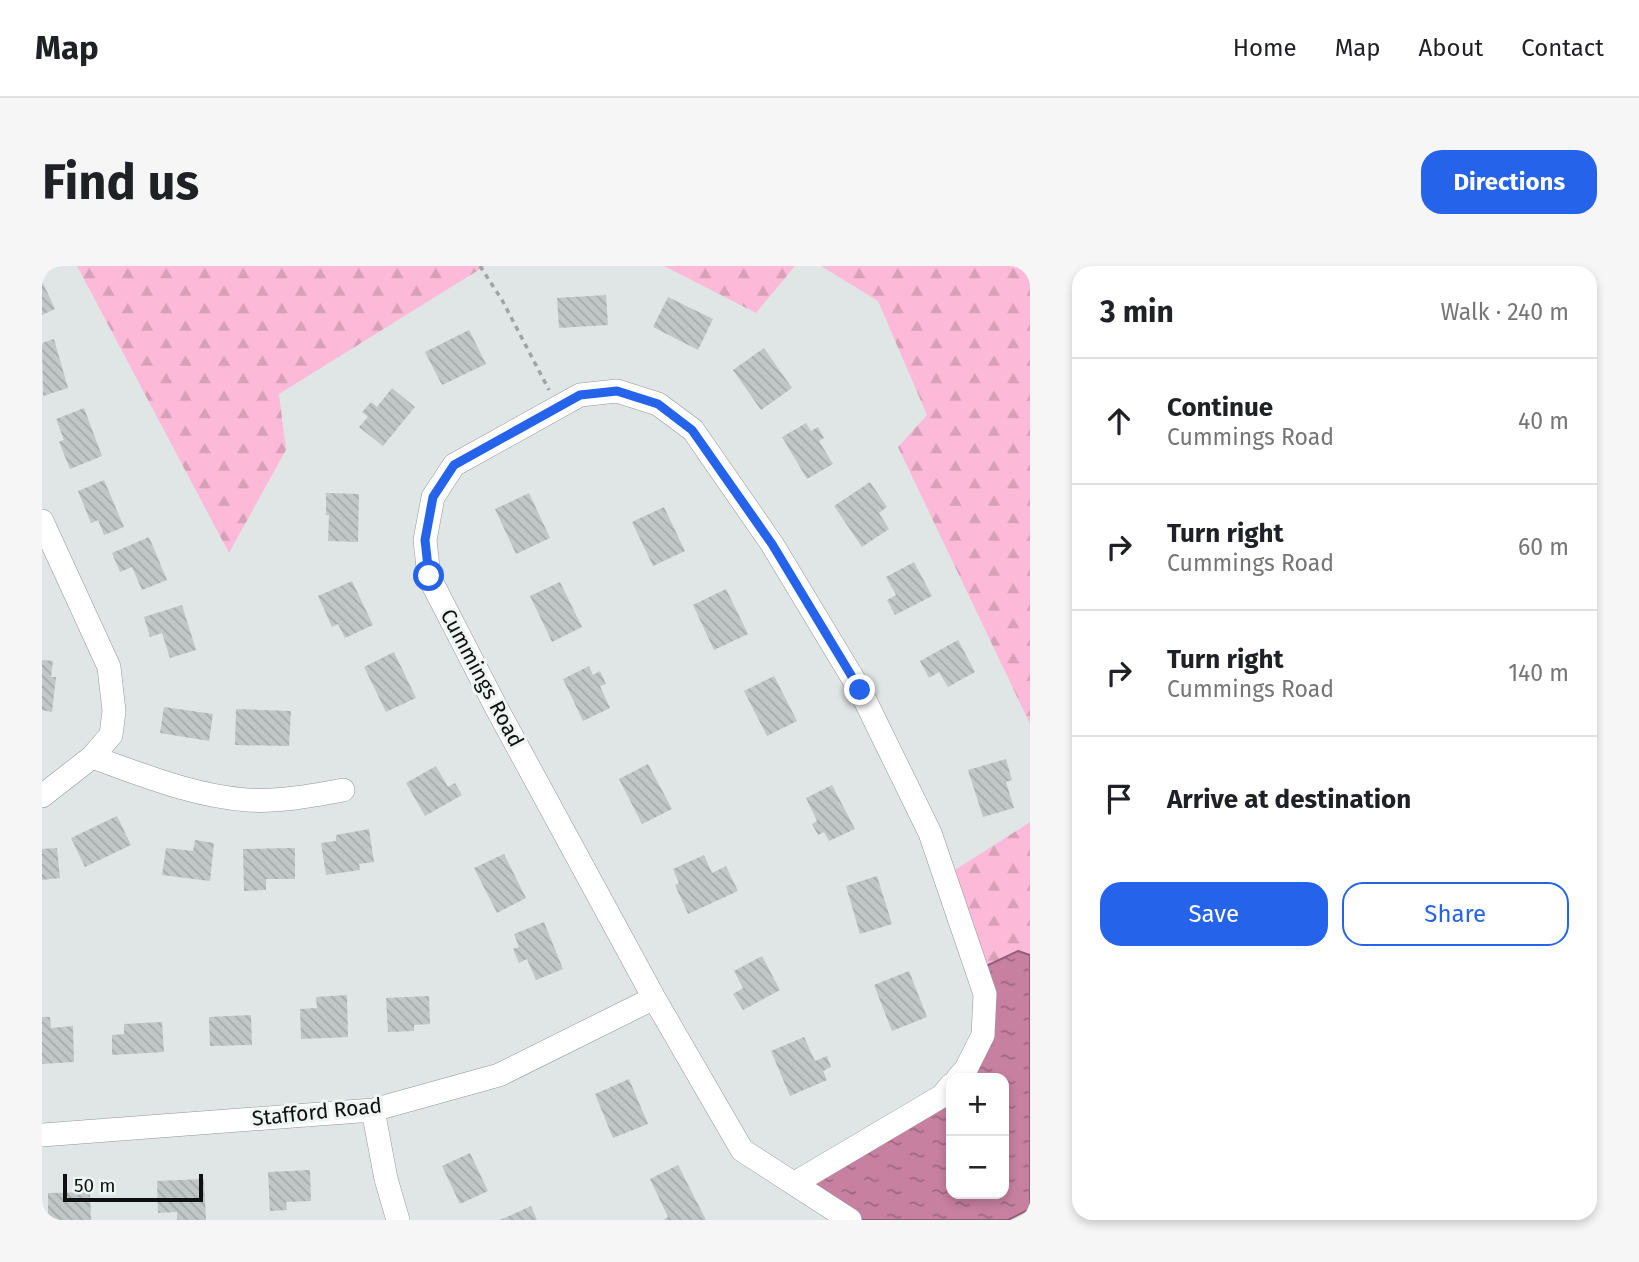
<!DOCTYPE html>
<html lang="en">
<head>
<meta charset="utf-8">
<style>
  body { margin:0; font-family:"Fira Sans",sans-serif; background:#f6f6f6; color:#202124 }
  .controls { position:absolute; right:21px; bottom:21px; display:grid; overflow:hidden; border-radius:14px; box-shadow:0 4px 10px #0003 }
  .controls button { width:63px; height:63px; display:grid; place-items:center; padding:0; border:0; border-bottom:2px solid #e0e0e0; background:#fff; color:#202124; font:35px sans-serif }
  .scale { position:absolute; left:21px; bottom:18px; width:140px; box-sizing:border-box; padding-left:7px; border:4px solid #0f1110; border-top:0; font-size:19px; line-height:24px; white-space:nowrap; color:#0f1110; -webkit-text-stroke:5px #edf4f2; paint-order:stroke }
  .stop { position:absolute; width:21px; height:21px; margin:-16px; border:5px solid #2563eb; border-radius:50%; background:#fff }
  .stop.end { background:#2563eb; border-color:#fff; box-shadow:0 2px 7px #0008 }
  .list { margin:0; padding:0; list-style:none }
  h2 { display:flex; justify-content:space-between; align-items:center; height:91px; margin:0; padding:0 28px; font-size:30px }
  h2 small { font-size:23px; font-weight:400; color:#757577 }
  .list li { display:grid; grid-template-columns:46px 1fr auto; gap:21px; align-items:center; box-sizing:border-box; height:126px; padding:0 28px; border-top:2px solid #e0e0e0 }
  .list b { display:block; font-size:26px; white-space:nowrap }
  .list p { margin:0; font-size:23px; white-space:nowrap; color:#757577 }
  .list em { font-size:23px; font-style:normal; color:#757577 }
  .actions { display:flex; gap:14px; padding:21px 28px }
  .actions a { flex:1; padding:16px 0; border:2px solid #2563eb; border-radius:21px; text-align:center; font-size:24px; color:#2563eb }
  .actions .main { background:#2563eb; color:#fff }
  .icon { flex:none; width:38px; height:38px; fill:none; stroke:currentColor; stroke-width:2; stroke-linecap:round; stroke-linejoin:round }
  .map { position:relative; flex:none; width:988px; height:954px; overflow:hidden; border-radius:21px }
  header { display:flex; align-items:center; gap:42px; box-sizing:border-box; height:98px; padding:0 35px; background:#fff; border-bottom:2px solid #e0e0e0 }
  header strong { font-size:33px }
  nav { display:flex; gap:38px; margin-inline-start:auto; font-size:24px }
  .intro { display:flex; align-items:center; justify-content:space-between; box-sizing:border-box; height:168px; padding:0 42px }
  h1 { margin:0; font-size:49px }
  .button { padding:18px 32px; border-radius:21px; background:#2563eb; color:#fff; font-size:24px; font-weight:700 }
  main { display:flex; gap:42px; padding:0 42px }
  aside { flex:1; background:#fff; border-radius:21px; box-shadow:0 4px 10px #0003 }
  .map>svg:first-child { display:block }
  .forest { fill:url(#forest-firs) }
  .water { fill:url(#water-ripples); stroke:#905f75; stroke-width:2 }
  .building { fill:url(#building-back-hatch) }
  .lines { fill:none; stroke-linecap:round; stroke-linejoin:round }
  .minor-casing { stroke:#919796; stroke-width:24 }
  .path { stroke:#9fa4a3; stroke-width:3.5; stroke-dasharray:5 5; stroke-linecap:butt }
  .minor { stroke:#fff; stroke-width:23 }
  .route { stroke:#2563eb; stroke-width:9 }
  .labels { text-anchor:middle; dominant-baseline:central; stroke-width:6; stroke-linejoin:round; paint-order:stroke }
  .street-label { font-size:21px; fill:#0f1110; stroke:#edf4f2 }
</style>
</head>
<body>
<header>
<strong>Map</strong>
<nav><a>Home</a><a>Map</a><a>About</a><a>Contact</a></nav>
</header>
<div class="intro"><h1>Find us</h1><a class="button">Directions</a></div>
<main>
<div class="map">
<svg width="988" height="954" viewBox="0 0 988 954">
  <defs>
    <pattern id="forest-firs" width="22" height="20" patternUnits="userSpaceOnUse" patternTransform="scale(1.75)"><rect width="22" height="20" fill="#fdbad8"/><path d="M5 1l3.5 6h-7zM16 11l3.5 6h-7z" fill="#d89fb8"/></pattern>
    <pattern id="water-ripples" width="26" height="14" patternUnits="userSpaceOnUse" patternTransform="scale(1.75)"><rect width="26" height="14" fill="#c780a0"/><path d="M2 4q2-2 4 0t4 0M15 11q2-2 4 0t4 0" fill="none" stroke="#a06781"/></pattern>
    <pattern id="building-back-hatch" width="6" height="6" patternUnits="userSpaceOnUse" patternTransform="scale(1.75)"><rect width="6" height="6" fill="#c0c7c6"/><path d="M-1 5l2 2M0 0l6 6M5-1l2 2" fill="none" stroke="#a4aaa9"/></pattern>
  </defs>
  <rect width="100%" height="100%" fill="#e0e6e5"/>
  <!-- forest -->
  <path class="forest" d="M35 0H443L237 128 244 184 187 287Z
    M622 0H753L714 47Z
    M779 0H988V458L856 181 885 149 836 35Z
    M988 556V689L976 685 940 702 908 607Z"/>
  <!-- water -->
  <path class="water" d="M976 685 988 689V943L966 954H802L748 918 909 820V928H962V812H921L934 804 940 702Z"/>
  <!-- building -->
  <path class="building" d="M0 15 13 43 0 49Z
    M564 29 566 59 517 62 515 32Z
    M626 31 671 53 656 84 611 61Z
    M427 64 444 98 400 119 383 86Z
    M12 73 26 122 1 130 0 77Z
    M722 82 750 122 719 144 691 104Z
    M350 122 373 141 341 180 317 161 326 151 320 146 329 136 335 141Z
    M42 142 60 190 28 203 17 176 22 174 14 153Z
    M764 157 769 165 776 161 782 172 777 175 791 198 765 213 740 171Z
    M62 214 82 261 62 269 56 254 49 257 36 225Z
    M828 216 845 241 837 247 847 263 820 281 792 240Z
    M284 227 317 228 316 276 286 275 287 249H284Z
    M487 227 508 272 474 288 453 243Z
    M622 241 643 285 611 300 590 256Z
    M107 271 125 314 100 324 90 301 78 306 70 287Z
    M872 296 890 330 853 349 845 334 854 329 844 311Z
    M310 315 331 359 303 372 296 358 290 361 276 330Z
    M518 316 540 361 510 376 488 330Z
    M684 323 706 368 672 384 651 339Z
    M140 339 154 384 128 392 120 367 108 371 102 351Z
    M916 374 933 406 906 421 897 406 887 412 878 395Z
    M352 386 374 432 344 446 322 401Z
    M0 394 11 395 9 411H14L10 446 0 444Z
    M547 400 551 409 558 405 564 418 558 420 568 442 541 455 521 413Z
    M732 410 755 455 725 470 702 425Z
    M122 441 171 448 167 475 118 467Z
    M194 443 249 445 247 480 193 479Z
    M964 493 970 514 964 516 972 542 941 551 926 504Z
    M606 498 630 543 600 558 577 513Z
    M394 500 406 521 413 517 420 529 383 550 364 517Z
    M790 519 813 563 787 575 782 566 776 569 770 558 775 555 764 532Z
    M75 550 89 579 43 601 29 572Z
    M327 563 332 596 317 598 318 604 284 609 279 577 294 575V569Z
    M153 574 172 577 168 615 120 609 124 582 151 585Z
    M15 582 18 612 0 614V583Z
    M253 582V613H224V624L202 625 201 583Z
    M462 588 484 632 455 647 432 602Z
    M662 589 670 607 684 600 696 625 646 648 633 619 637 617 631 603Z
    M835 610 850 658 818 668 804 620Z
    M502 656 521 703 494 714 485 693 477 697 471 683 477 681 472 668Z
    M720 690 738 724 701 744 691 728 701 722 692 705Z
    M867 705 885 751 850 765 832 719Z
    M305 729 306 771 259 773 258 743 275 742 274 731Z
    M387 730 388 758 372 759V765L346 766 344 732Z
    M209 749 210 779 168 780 167 751Z
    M0 751H8L9 762 31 760 32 796 0 798Z
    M120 756 122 786 70 789V769L82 768V758Z
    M762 771 773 795 785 790 789 801 781 805 785 814 748 830 729 785Z
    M587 813 606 858 571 872 553 828Z
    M428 887 446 925 418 938 400 900Z
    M636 899 664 954H621L626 951 608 913Z
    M268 904 269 935 244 936 245 944 228 945 226 906Z
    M162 913 164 954H135V946L116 947 115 915Z
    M48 926 49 954H6V927Z
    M489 940 495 954H458Z"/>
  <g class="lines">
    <!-- minor casing -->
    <g class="minor-casing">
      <path id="minor" d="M0 255 67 401 72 445 69 469 50 491 0 530
        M50 491C101 509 151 530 205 534 237 536 269 530 301 524
        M331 844 344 913 356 954
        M0 869 331 844 457 809 612 732
        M753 917 900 830 909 819
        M808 954 700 884 612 732 454 441 387 311 383 274 391 231 412 199 538 129 575 125 616 138 651 164 730 278 818 424 888 567 943 728 941 769 924 803 916 812"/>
    </g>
    <!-- path -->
    <path class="path" d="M438 0 460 34 507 124"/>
    <!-- minor -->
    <use href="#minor" class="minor"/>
  </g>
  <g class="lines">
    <!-- route -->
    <path class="route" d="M387 310 383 274 391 231 412 199 538 129 575 125 616 138 650 164 730 278 818 424"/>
  </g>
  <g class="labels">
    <!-- street labels -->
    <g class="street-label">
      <text transform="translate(440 412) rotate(62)">Cummings Road</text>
      <text transform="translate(275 846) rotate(-6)">Stafford Road</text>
    </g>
  </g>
</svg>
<div class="controls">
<button>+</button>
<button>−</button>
</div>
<div class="scale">50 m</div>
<div class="stop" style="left:387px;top:310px"></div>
<div class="stop end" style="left:818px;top:424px"></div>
</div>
<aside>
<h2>3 min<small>Walk · 240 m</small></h2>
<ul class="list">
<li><svg class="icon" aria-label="ahead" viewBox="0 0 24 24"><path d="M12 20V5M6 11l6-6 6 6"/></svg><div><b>Continue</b><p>Cummings Road</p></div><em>40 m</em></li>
<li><svg class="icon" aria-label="right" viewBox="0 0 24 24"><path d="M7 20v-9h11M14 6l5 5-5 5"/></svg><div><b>Turn right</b><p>Cummings Road</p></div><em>60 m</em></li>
<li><svg class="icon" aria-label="right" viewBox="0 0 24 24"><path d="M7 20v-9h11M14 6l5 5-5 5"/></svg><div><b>Turn right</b><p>Cummings Road</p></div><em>140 m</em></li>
<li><svg class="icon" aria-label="arrive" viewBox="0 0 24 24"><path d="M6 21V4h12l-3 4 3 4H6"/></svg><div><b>Arrive at destination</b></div></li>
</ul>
<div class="actions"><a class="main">Save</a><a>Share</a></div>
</aside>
</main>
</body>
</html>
